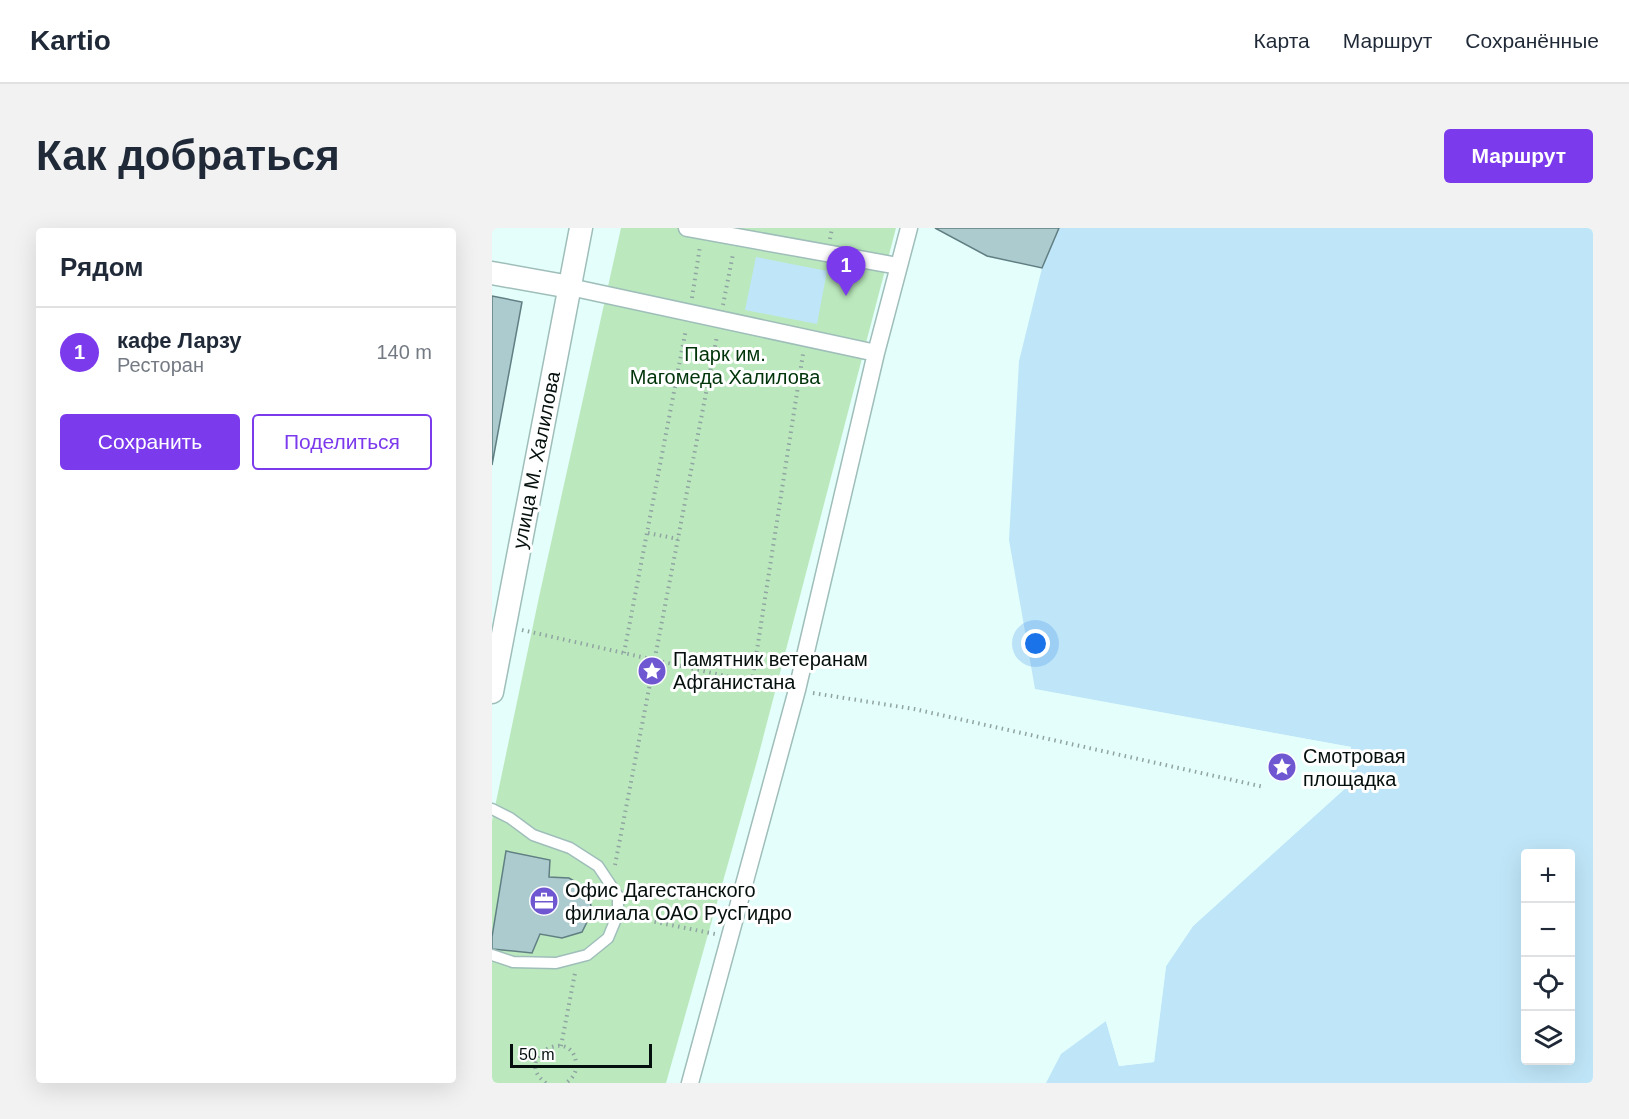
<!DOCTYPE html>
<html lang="ru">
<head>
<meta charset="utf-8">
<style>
  body { margin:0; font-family:Helvetica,sans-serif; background:#f2f2f3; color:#1f2937 }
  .controls { position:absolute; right:18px; bottom:18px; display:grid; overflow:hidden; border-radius:6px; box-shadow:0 6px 24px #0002 }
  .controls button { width:54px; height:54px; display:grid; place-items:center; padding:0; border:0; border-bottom:2px solid #e0e1e3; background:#fff; color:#1f2937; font:30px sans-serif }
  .scale { position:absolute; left:18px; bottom:15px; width:142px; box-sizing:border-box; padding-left:6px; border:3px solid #05100e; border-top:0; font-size:16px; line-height:21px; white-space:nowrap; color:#05100e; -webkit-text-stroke:4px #fff; paint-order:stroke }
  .you { position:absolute; left:544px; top:416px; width:21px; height:21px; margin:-15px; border:4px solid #fff; border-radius:50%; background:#1a73e8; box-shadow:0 0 0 9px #1a73e833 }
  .badge { display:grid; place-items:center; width:39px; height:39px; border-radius:50%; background:#7c3aed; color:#fff; font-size:20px; font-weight:700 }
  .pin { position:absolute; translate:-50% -50px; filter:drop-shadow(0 2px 3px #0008) }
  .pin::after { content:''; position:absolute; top:32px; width:21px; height:18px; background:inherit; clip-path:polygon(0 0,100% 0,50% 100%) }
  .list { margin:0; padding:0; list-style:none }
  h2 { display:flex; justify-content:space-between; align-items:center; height:78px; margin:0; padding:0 24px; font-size:26px }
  h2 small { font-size:20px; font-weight:400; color:#747a83 }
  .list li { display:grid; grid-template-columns:39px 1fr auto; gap:18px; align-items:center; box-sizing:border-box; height:90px; padding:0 24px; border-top:2px solid #e0e1e3 }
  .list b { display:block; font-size:22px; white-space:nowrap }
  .list p { margin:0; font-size:20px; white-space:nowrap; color:#747a83 }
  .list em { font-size:20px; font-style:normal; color:#747a83 }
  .actions { display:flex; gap:12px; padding:18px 24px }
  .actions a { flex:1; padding:14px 0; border:2px solid #7c3aed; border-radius:6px; text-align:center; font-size:21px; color:#7c3aed }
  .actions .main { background:#7c3aed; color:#fff }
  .icon { flex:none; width:33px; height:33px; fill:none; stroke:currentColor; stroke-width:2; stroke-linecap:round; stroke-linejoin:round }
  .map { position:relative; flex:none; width:1101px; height:855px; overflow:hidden; border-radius:6px }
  header { display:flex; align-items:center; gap:36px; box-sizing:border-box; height:84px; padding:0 30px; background:#fff; border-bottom:2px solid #e0e1e3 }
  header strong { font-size:28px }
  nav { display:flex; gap:33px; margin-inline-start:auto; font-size:21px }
  .intro { display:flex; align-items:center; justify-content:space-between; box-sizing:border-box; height:144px; padding:0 36px }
  h1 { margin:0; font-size:42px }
  .button { padding:15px 27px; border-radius:6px; background:#7c3aed; color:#fff; font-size:21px; font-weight:700 }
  main { display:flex; gap:36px; padding:0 36px }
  aside { flex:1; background:#fff; border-radius:6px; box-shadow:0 6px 24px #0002 }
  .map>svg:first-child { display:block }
  .green { fill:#bbe9bd }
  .water { fill:#bfe6f8; fill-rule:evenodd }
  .pier { fill:#e4fefb }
  .building { fill:#abcbcf; stroke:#617f83; stroke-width:1.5 }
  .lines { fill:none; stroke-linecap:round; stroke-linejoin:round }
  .service-casing { stroke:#9fbeba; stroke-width:13 }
  .pedestrian-casing { stroke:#9fbeba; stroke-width:19 }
  .minor-casing { stroke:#9fbeba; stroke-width:25 }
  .path { stroke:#90a4a2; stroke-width:4; stroke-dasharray:1.5 4.5; stroke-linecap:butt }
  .service { stroke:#fff; stroke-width:10 }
  .pedestrian { stroke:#fff; stroke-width:16 }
  .minor { stroke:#fff; stroke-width:22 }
  .labels { text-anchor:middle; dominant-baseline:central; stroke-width:6; stroke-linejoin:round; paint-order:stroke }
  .park-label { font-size:20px; fill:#003409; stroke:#fff }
  .street-label { font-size:20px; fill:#05100e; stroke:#fff }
  .poi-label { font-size:20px; fill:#05100e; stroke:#fff; text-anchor:start }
</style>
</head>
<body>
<header>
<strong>Kartio</strong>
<nav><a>Карта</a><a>Маршрут</a><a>Сохранённые</a></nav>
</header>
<div class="intro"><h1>Как добраться</h1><a class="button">Маршрут</a></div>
<main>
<aside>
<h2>Рядом<small></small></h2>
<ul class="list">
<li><span class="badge">1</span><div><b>кафе Ларзу</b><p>Ресторан</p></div><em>140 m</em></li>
</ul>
<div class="actions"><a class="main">Сохранить</a><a>Поделиться</a></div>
</aside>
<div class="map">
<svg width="1101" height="855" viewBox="0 0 1101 855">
  <rect width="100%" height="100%" fill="#e4fefb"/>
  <!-- green -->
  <path class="green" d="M129 0H404L265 533 174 855H0V593L47 369Z"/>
  <!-- water -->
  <path class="water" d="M567 0H1101V855H554L569 826 614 793 627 838 662 834 674 738 701 698 858 556 859 519 543 461 517 312 527 133 550 40ZM1034 626H1078V832H1034Z
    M264 29 335 43 325 96 253 82Z"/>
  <!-- pier -->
  <path class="pier" d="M540 461 859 519 858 556 701 698 674 738 662 834 627 838 613 790 617 792 629 835 659 831 671 737 699 696 855 555 856 521 542 464Z"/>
  <!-- building -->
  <path class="building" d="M443 0H567L550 40 495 28Z
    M0 68 30 74 0 237Z
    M14 623 58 632 57 649 77 650 96 661 100 684 90 704 70 710 48 706 40 725 0 721V709Z"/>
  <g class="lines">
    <!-- service casing -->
    <g class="service-casing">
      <path id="service" d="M0 581 18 590 41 607 78 620 106 638 126 668V686L116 710 95 727 64 735 21 734 0 727"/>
    </g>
    <!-- pedestrian casing -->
    <g class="pedestrian-casing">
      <path id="pedestrian" d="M195 0 406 38
        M78 59 384 125
        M198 855 305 462 384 125 417 0"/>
    </g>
    <!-- minor casing -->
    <g class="minor-casing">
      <path id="minor" d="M0 45 78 59
        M0 464 89 0"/>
    </g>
    <!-- path -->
    <path class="path" d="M338 11 340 0
      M200 70 208 18
      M231 77 241 26
      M156 305 186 311
      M30 402 260 454 289 459
      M132 425 194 101
      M260 454 311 126
      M321 465 422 481 772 559
      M123 637 225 108
      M139 689 223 706
      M69 818 83 745
      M54 855C19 830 80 797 84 835 85 844 81 850 74 855"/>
    <!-- service -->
    <use href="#service" class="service"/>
    <!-- pedestrian -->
    <use href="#pedestrian" class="pedestrian"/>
    <!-- minor -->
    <use href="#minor" class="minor"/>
  </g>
  <!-- icons -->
  <defs>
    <g id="sight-disc" transform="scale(1.5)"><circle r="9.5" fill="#6e57d1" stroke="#fff"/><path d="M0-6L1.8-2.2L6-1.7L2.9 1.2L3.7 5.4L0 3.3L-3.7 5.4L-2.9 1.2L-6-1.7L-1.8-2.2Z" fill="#fff"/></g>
    <g id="office-disc" transform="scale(1.5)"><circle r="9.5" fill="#6e57d1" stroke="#fff"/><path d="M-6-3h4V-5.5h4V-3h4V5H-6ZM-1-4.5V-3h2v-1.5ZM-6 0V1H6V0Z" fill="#fff"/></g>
  </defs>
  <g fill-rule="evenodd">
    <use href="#sight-disc" x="160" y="443"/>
    <use href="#sight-disc" x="790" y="539"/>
    <use href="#office-disc" x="52" y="673"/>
  </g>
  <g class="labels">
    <!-- park labels -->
    <g class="park-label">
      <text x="233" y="126">Парк им.<tspan x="233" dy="23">Магомеда Халилова</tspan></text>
    </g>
    <!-- street labels -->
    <g class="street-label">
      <text transform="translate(44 232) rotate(-79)">улица М. Халилова</text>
    </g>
    <!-- poi labels -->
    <g class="poi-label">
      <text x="181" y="431">Памятник ветеранам<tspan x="181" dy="23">Афганистана</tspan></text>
      <text x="811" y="528">Смотровая<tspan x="811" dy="23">площадка</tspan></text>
      <text x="73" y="662">Офис Дагестанского<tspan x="73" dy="23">филиала ОАО РусГидро</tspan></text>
    </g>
  </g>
</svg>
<div class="controls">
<button>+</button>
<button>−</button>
<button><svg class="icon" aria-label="locate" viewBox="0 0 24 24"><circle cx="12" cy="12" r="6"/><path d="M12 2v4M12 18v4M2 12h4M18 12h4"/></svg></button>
<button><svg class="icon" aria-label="layers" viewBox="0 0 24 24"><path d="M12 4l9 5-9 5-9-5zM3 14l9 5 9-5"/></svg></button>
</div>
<div class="scale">50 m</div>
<div class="you"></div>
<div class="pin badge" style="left:354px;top:68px">1</div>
</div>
</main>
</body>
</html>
